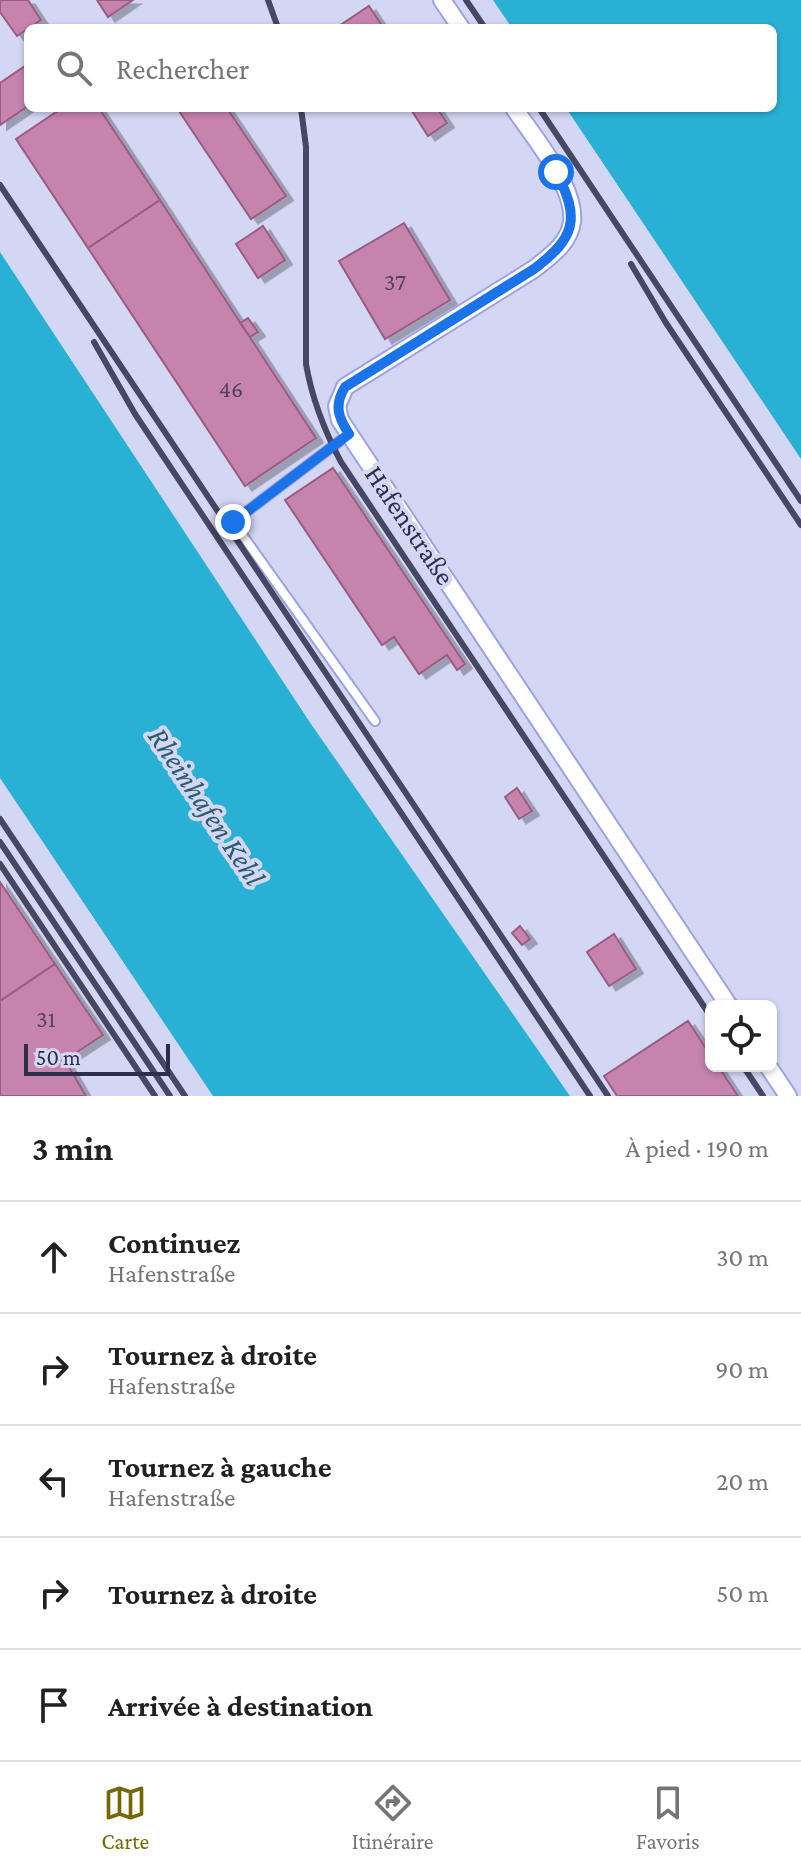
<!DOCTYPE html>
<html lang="fr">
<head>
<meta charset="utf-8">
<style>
  body { margin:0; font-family:"Crimson Pro",serif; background:#f6f6f6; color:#202124 }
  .controls { position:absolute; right:24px; bottom:24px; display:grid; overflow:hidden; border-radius:12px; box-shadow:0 2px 6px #0004 }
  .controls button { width:72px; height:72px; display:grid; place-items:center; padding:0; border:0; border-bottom:2px solid #e0e0e0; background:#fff; color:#202124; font:40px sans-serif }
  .scale { position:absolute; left:24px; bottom:20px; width:146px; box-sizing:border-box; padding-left:8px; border:4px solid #2d2e4a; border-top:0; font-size:22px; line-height:28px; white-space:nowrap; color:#2d2e4a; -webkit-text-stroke:6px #d4d7f4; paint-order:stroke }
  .stop { position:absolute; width:24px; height:24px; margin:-18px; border:6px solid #1a73e8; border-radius:50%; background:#fff }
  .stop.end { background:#1a73e8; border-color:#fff; box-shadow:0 2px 8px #0008 }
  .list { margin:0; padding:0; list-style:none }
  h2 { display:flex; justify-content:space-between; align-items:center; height:104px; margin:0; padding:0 32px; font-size:34px }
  h2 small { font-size:26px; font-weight:400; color:#757577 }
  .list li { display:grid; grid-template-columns:52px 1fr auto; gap:24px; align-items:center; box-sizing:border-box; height:112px; padding:0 32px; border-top:2px solid #e0e0e0 }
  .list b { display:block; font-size:30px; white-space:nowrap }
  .list p { margin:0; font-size:26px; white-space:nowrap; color:#757577 }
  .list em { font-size:26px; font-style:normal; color:#757577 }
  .icon { flex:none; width:44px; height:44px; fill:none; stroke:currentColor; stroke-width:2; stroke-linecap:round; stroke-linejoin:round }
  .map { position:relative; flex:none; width:801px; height:1096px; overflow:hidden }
  .search { position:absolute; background:#fff; box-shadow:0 2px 6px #0004; left:24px; right:24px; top:24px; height:88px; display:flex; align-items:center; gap:20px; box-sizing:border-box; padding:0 28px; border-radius:12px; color:#757577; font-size:30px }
  .sheet { height:664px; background:#fff }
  nav { display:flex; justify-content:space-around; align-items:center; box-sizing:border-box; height:112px; border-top:2px solid #e0e0e0; background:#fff; font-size:22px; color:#757577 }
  nav a { display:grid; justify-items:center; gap:4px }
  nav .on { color:#766800 }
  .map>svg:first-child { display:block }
  .water { fill:#29b1d5 }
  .building { fill:#c583ae; stroke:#995b84; stroke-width:2; filter:url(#shadow) }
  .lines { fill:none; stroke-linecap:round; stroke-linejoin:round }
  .service-casing { stroke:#9da1e5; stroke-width:12 }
  .minor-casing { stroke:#9da1e5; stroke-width:20 }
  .service { stroke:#fff; stroke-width:8 }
  .minor { stroke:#fff; stroke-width:16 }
  .rail { stroke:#464763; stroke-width:6 }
  .route { stroke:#1a73e8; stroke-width:10 }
  .labels { text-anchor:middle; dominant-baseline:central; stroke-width:8; stroke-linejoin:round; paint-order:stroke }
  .number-label { font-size:24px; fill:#534363 }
  .street-label { font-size:28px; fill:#2d2e4a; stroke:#d4d7f4 }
  .water-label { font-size:30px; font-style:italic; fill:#2a5d6d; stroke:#d4d7f4 }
</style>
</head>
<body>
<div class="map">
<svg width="801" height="1096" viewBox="0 0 801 1096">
  <defs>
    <filter id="shadow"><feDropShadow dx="7" dy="4.5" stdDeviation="0" flood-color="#0004"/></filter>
  </defs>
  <rect width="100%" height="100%" fill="#d4d7f4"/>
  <!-- water -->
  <path class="water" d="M493 0H801V459L566 108H773V28H512Z
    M0 252 311 724 570 1096H213L0 778Z"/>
  <!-- building -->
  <path class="building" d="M0 0H28L41 20 17 36 0 12Z
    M97 0H133L108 17Z
    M369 6 381 24 375 28H336Z
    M28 64V106L0 125V83Z
    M62 108H99L160 200 88 248 16 139Z
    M177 108H227L286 196 251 219Z
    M410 108H437L447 123 428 136Z
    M160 200 316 438 245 486 88 248Z
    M404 223 450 300 385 339 339 261Z
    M263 226 285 260 258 278 236 244Z
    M248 318 258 332 250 337 240 323Z
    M333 468 465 664 457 670 447 655 419 674 394 637 382 645 285 500Z
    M517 788 532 811 519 819 505 797Z
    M0 882 55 964 0 1001Z
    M520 926 530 939 522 945 512 933Z
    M614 934 636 969 609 986 587 952Z
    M55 964 103 1035 65 1060 86 1096H0V1001Z
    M688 1021 711 1056V1066H718L738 1096H617L604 1076Z"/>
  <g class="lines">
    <!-- service casing -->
    <g class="service-casing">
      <path id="service" d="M349 434 233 522 375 721"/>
    </g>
    <!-- minor casing -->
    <g class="minor-casing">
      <path id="minor" d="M442 0 461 28
        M514 108C533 136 576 187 572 222 569 244 549 257 534 269L345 387 337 406 340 420 729 1006
        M768 1066 788 1096"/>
    </g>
    <!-- service -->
    <use href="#service" class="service"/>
    <!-- minor -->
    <use href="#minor" class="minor"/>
    <!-- rail -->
    <path class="rail" d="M268 0 278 28
      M466 0 485 28
      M301 108 306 147V364C312 399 324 430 341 462L711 1017
      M539 108 801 501
      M0 185 608 1096
      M631 264 666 323 801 525
      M94 342 135 414 590 1096
      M0 819 185 1096
      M0 842 170 1096
      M0 864 155 1096
      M743 1066 763 1096"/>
  </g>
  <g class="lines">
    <!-- route -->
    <path class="route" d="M233 522 349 434C338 417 334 405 345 387L534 269C575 238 581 219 556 172"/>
  </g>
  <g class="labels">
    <!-- number labels -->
    <g class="number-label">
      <text x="395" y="281">37</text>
      <text x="231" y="388">46</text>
      <text x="46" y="1018">31</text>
    </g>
    <!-- street labels -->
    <g class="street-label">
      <text transform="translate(410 525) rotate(56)">Hafenstraße</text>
    </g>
    <!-- water labels -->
    <g class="water-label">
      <text transform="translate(207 806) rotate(56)">Rheinhafen Kehl</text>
    </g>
  </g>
</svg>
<div class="controls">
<button><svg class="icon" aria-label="locate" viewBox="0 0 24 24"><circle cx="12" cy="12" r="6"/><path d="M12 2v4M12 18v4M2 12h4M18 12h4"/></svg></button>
</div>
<div class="scale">50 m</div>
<div class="stop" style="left:556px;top:172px"></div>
<div class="stop end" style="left:233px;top:522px"></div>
<div class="search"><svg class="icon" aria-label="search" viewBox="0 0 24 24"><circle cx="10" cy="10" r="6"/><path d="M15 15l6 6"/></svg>Rechercher</div>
</div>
<section class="sheet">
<h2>3 min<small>À pied · 190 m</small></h2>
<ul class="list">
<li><svg class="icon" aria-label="ahead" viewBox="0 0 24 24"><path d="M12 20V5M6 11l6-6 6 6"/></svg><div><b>Continuez</b><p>Hafenstraße</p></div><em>30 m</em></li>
<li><svg class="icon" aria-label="right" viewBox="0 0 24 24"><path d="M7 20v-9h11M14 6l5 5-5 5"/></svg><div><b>Tournez à droite</b><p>Hafenstraße</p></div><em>90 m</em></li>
<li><svg class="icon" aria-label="left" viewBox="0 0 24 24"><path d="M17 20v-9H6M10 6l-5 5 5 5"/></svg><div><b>Tournez à gauche</b><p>Hafenstraße</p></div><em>20 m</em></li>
<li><svg class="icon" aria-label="right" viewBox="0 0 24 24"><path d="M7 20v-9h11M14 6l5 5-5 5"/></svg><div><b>Tournez à droite</b></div><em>50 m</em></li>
<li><svg class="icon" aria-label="arrive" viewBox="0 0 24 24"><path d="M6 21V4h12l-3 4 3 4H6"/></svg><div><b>Arrivée à destination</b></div></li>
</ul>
</section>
<nav>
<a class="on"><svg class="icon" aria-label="map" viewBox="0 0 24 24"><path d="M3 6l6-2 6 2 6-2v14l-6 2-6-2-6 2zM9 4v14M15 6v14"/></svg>Carte</a>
<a><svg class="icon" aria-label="directions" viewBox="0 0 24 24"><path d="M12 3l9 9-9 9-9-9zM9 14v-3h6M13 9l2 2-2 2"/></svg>Itinéraire</a>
<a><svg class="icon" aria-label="saved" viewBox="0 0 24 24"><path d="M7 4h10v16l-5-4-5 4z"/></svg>Favoris</a>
</nav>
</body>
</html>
